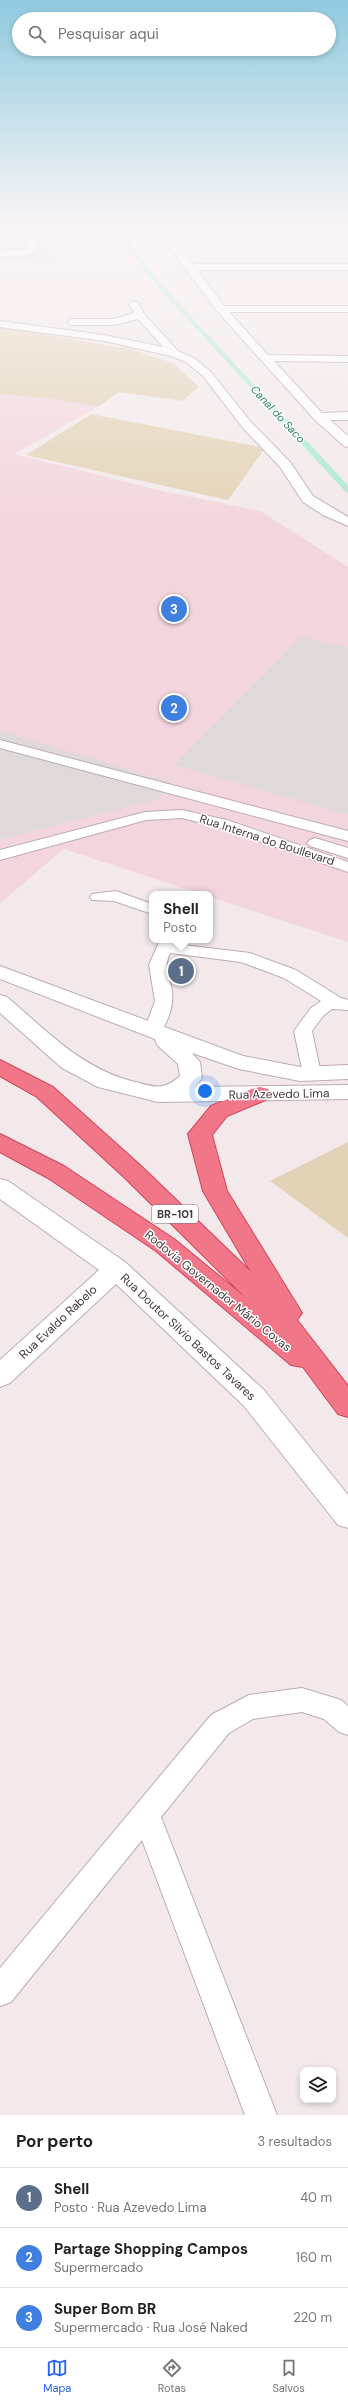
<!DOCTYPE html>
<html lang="pt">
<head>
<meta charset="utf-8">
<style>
  body { margin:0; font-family:"DM Sans",sans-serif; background:#f2f2f2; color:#222 }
  .controls { position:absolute; right:12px; bottom:12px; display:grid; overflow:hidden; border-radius:8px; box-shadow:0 2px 6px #0003 }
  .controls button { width:36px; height:36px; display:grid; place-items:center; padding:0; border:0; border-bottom:1px solid #e0e0e0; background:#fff; color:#222; font:20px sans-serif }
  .you { position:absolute; left:205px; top:1091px; width:14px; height:14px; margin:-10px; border:3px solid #fff; border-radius:50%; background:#1a73e8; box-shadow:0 0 0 6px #1a73e833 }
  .badge { display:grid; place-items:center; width:26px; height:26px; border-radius:50%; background:#2563eb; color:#fff; font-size:13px; font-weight:700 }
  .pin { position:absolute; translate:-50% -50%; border:2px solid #fff; box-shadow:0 1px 4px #0006 }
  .popup { position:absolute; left:149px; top:891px; width:64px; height:52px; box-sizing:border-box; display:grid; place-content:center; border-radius:8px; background:#fff; filter:drop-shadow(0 1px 3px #0005); font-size:13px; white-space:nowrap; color:#767676 }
  .popup b { font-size:15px; color:#222 }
  .popup::after { content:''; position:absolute; left:50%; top:100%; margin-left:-8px; border:8px solid transparent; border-top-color:#fff }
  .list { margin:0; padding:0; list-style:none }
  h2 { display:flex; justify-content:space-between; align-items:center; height:52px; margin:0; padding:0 16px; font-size:17px }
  h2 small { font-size:13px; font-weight:400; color:#767676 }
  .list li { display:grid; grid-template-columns:26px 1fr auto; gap:12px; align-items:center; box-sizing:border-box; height:60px; padding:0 16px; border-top:1px solid #e0e0e0 }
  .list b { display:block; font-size:15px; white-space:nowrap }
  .list p { margin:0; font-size:13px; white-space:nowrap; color:#767676 }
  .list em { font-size:13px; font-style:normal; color:#767676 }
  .icon { flex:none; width:22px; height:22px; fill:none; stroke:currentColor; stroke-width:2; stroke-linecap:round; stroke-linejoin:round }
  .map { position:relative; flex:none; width:348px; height:2115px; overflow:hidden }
  .search { position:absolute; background:#fff; box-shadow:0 2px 6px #0003; left:12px; right:12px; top:12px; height:44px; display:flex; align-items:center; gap:10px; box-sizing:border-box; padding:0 14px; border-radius:22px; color:#767676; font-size:15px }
  .sheet { height:232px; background:#fff }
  nav { display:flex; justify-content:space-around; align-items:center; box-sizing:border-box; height:56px; border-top:1px solid #e0e0e0; background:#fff; font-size:11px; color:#767676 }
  nav a { display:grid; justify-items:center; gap:2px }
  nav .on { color:#2563eb }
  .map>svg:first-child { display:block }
  .residential { fill:#e6d8d9 }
  .commercial { fill:#f3d6dd }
  .green { fill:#e3d3b6 }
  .parking { fill:#dfd9da }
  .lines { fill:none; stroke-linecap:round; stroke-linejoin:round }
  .stream-far1 { stroke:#abead1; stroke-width:4.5 }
  .stream { stroke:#abead1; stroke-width:6 }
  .lane-casing { stroke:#beacaf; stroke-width:2 }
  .street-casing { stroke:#beacaf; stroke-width:2 }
  .highway-casing { stroke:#d0465f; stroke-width:2 }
  .lane { fill:#fff; fill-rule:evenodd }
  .street { fill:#fff; fill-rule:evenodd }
  .highway { fill:#f17688; fill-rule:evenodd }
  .labels { text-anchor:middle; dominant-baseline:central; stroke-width:3; stroke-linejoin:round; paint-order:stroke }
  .far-water-label { font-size:11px; font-style:italic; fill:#308363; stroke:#fff }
  .shield { fill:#fff; stroke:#7e7476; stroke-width:1 }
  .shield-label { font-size:11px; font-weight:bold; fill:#46383b }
  .street-label { font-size:12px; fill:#46383b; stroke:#fff }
</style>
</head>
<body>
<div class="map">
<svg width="348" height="2115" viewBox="0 0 348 2115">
  <rect width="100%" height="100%" fill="#f3e9ea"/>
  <!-- residential -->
  <path class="residential" d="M0 228H35L57 261 0 260Z"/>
  <!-- commercial -->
  <path class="commercial" d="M0 393 57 399 97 407 14 454 167 492 260 511 348 567V942L210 897V894H201L64 849 0 903Z"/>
  <!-- green -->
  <path class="green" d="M0 327 130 349 173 363 199 387 182 401 119 392 97 407 57 399 0 394Z
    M91 414 265 448 228 500 26 455Z
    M348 1142V1238L270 1181Z"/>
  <!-- parking -->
  <path class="parking" d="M301 637 348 648V815L174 765Z
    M0 731 171 782 158 799 0 840Z"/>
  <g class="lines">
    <!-- stream-far1 -->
    <path class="stream-far1" d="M116 228 159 285 254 388"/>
    <!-- stream -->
    <path class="stream" d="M253 387 348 490"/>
    <!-- lane casing -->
    <g class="lane-casing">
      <path id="lane" d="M0 740 348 831V841L0 748Z
        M182 810 227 820 348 862V872L218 827 182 818 146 820 0 860V850L145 812Z
        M315 838 348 848V858L310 846 307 843 310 840Z
        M116 891 152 904V914L114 901 92 900 90 897 92 894Z
        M160 940H176L175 944 250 953 296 970 341 998 348 1000V1010L332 1009 323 1016 312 1031 321 1074 318 1078 312 1080 306 1078 303 1074 294 1031 311 1008 321 1001 284 978 241 962 170 953C163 968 169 975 172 990 174 1006 168 1022 159 1035H147L144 1031 155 1001 149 965Z
        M302 1688 341 1700 348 1706V1735L339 1732 324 1719 302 1712 253 1719 229 1733 161 1817 277 2115H245L142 1840 11 2002 0 2006V1968L211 1715 249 1695Z"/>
    </g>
    <!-- street casing -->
    <g class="street-casing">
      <path id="street" d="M19 228H28L40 247 30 255 0 257V251L27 249 30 247Z
        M155 228H348V233H168L194 264H348V270H198L224 306H348V312H229L268 355 348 356V362L274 361 322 413 348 412V420H330L348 436V447L344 446 315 420 217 311Z
        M134 301 138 302 144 314 178 351 194 358 211 372 251 422 290 462 313 496 348 517V526L323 515 303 502 280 467 243 428 203 376 186 362 171 356 104 341 0 327V321L104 335 163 347 138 319 114 325H72L67 322 72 319H114L134 313 129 304Z
        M0 966 243 1056 300 1067 348 1065V1079L300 1081 239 1069 192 1053 200 1062 202 1078 195 1087 348 1085V1099L158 1102 98 1087 62 1068 0 1013V995L7 997C48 1032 82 1069 135 1082 155 1087 163 1091 180 1076L178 1064 157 1045 155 1039 0 979Z
        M0 1179 8 1181 125 1262 264 1390 348 1495V1528L338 1525 244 1406 116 1284 10 1383 0 1387V1360L99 1270 0 1199Z"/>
    </g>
    <!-- highway casing -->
    <g class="highway-casing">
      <path id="highway" d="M0 1060 53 1087 141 1166 251 1272 203 1191 188 1134 211 1106 252 1089 260 1087 268 1089 271 1094 268 1099 227 1116 212 1135 227 1191 302 1313 297 1320 348 1386V1417L338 1414 303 1367 291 1365 156 1251 48 1178 0 1152V1134L64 1166 174 1239 246 1298 125 1178 37 1097 0 1076Z"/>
    </g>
    <!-- lane -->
    <use href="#lane" class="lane"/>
    <!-- street -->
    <use href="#street" class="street"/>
    <!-- highway -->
    <use href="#highway" class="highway"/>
  </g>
  <!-- sky -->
  <linearGradient id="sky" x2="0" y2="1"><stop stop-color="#8fcadf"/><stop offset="0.43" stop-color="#faf5f6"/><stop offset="1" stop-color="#faf5f6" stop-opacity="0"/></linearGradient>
  <rect width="348" height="525" fill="url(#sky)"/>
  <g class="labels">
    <!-- far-water labels -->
    <g class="far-water-label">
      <text transform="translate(278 414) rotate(47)">Canal do Saco</text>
    </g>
    <!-- shield labels -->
    <rect class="shield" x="152" y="1205" width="46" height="18" rx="3"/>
    <g class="shield-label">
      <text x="175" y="1214">BR-101</text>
    </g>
    <!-- street labels -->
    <g class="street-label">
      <text transform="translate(267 840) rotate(18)">Rua Interna do Boullevard</text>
      <text transform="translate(279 1094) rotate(-1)">Rua Azevedo Lima</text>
      <text transform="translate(218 1291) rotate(39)">Rodovia Governador Mário Covas</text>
      <text transform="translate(58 1322) rotate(-43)">Rua Evaldo Rabelo</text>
      <text transform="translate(188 1337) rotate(43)">Rua Doutor Silvio Bastos Tavares</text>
    </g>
  </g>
</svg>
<div class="controls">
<button><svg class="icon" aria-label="layers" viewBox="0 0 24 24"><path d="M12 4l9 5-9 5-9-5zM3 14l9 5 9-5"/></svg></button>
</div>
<div class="you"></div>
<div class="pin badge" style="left:181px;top:971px;background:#5c6f8a">1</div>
<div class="popup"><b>Shell</b>Posto</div>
<div class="pin badge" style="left:174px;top:708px;background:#3f7fe0">2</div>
<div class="pin badge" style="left:174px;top:609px;background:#3f7fe0">3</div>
<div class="search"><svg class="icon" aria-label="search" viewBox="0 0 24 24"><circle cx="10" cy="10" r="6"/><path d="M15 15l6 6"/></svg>Pesquisar aqui</div>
</div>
<section class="sheet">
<h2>Por perto<small>3 resultados</small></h2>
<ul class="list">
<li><span class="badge" style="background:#5c6f8a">1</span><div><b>Shell</b><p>Posto · Rua Azevedo Lima</p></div><em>40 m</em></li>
<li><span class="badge" style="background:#3f7fe0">2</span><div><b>Partage Shopping Campos</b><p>Supermercado</p></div><em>160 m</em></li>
<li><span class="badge" style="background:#3f7fe0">3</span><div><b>Super Bom BR</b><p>Supermercado · Rua José Naked</p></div><em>220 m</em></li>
</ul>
</section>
<nav>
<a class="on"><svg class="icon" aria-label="map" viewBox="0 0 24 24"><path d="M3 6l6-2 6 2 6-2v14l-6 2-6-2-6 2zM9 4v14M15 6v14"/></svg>Mapa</a>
<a><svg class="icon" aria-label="directions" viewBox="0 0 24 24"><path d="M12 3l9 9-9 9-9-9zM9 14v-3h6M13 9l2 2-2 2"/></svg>Rotas</a>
<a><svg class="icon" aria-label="saved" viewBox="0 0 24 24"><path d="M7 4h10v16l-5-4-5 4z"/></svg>Salvos</a>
</nav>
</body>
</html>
